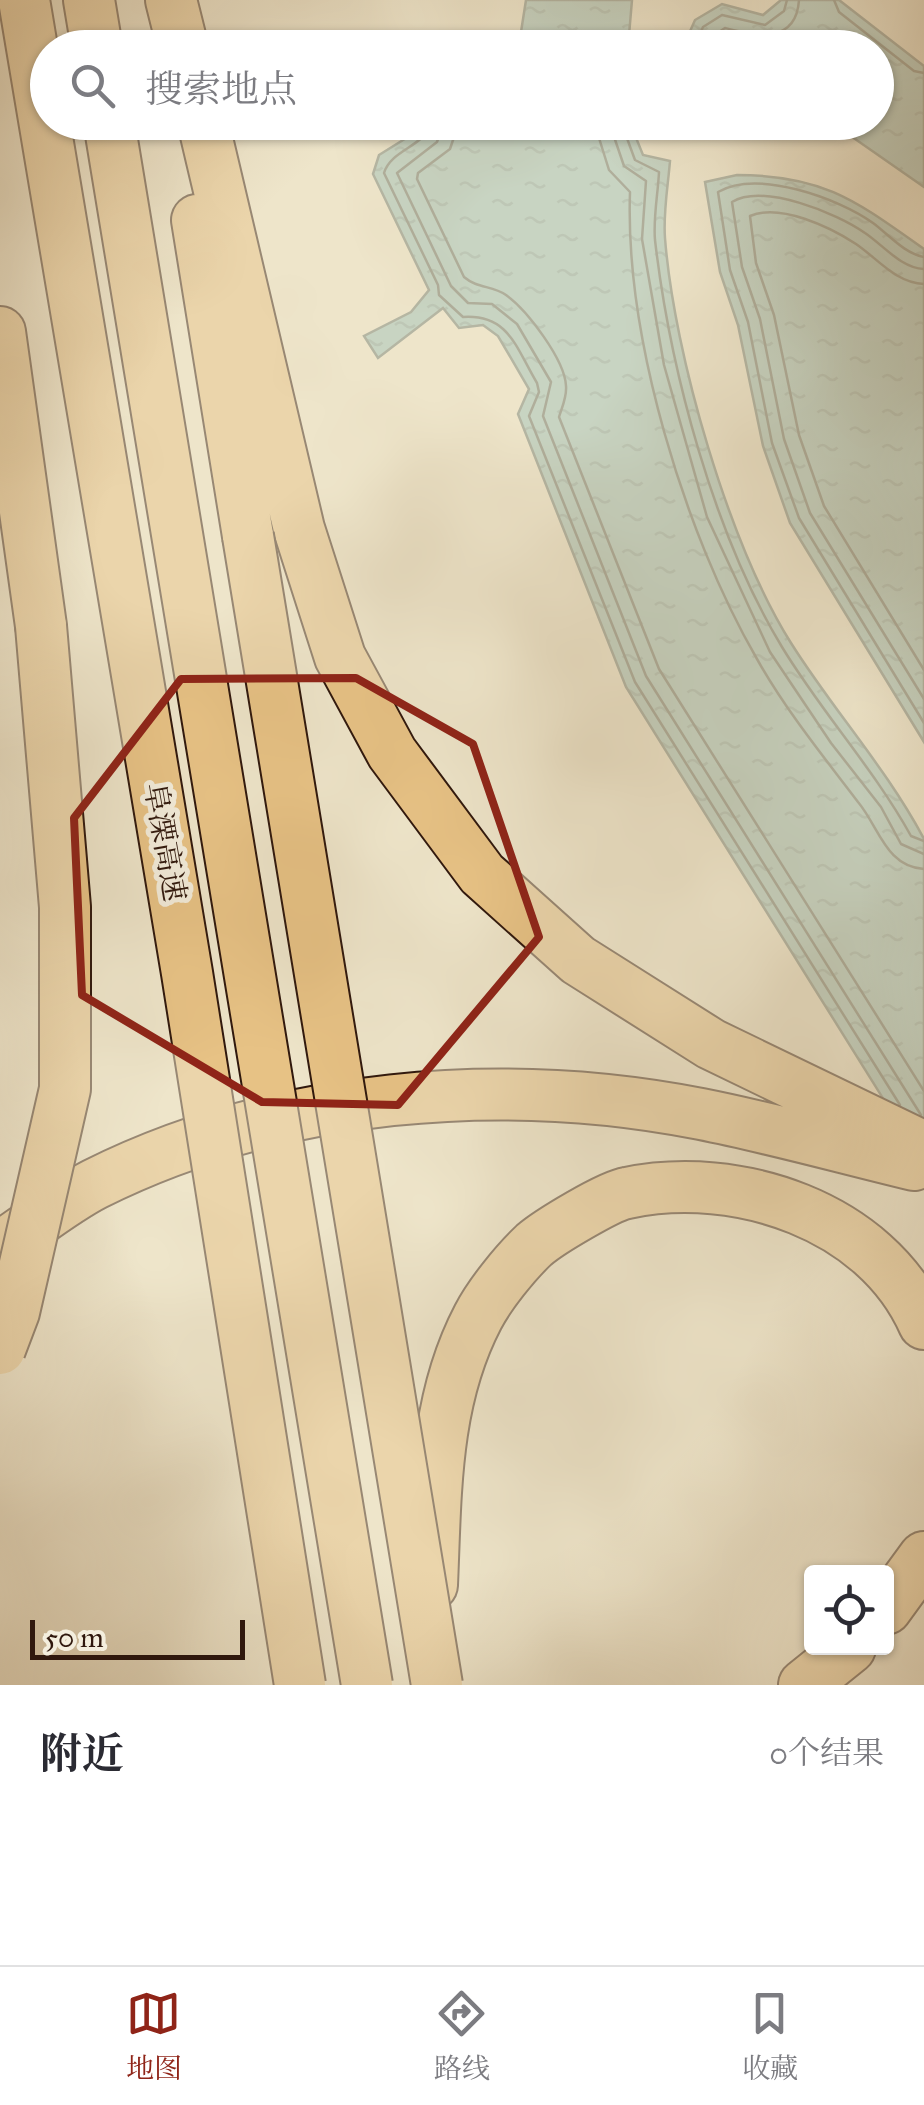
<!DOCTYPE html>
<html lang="zh">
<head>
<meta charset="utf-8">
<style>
  body { margin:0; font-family:"IM FELL Great Primer","Noto Serif SC",serif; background:#f7f7f7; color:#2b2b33 }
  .controls { position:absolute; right:30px; bottom:30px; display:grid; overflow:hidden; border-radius:10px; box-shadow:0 2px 8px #0004 }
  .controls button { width:90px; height:90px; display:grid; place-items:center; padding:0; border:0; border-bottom:2px solid #e1e1e2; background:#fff; color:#2b2b33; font:50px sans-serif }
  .scale { position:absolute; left:30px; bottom:25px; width:215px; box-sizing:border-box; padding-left:10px; border:5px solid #30180d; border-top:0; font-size:28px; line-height:35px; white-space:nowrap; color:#30180d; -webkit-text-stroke:8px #f4eedd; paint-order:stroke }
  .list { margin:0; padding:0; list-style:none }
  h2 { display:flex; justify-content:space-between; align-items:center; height:130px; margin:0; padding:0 40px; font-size:42px }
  h2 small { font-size:32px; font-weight:400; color:#7c7c81 }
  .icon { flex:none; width:55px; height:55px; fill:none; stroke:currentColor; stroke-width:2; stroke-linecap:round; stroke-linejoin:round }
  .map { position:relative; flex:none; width:924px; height:1685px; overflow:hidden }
  .search { position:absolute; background:#fff; box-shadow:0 2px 8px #0004; left:30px; right:30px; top:30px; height:110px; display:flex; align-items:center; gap:25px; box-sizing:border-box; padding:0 35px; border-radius:55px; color:#7c7c81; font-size:38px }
  .sheet { height:280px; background:#fff }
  nav { display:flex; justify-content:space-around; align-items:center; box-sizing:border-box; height:140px; border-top:2px solid #e1e1e2; background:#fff; font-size:28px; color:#7c7c81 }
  nav a { display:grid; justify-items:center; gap:5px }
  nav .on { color:#8f2418 }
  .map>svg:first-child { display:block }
  .water { fill:url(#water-ripples); stroke:#6f7c74; stroke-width:2.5 }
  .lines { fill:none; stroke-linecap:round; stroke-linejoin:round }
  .shore { stroke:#646c62; stroke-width:2.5 }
  .highway-casing { stroke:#30180d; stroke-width:54 }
  .highway { stroke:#e7c285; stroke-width:50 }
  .highway-bridge-casing { stroke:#30180d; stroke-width:54; stroke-linecap:butt }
  .highway-bridge { stroke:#e7c285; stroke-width:50 }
  .marked { fill:none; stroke:#8f2418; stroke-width:8; stroke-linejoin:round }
  .labels { text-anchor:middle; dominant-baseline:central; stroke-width:10; stroke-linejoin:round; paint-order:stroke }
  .street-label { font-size:30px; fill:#30180d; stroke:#f4eedd }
</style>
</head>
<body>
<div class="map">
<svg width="924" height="1685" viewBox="0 0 924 1685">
  <defs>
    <pattern id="water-ripples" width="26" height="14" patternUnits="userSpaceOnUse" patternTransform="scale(2.5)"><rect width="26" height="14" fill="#99bfb8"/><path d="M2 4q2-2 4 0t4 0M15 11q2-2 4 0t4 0" fill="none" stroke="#84a39d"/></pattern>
  </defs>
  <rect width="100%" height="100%" fill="#eee5ca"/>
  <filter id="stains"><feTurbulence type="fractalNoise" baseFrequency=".002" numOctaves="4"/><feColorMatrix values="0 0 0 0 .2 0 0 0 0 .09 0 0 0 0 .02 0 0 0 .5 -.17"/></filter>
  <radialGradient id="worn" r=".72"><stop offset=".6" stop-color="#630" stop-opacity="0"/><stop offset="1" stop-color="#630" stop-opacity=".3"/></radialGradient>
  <!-- water -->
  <path class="water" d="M526 0H632L628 47H510L521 32Z
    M781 0H839L924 66V187L835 125 779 133 719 123 876 122V48L683 47 695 20 722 4 763 15Z
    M432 122 630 123 643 155 670 161C668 186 663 213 665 238 674 355 729 544 791 643 833 710 887 769 924 839V1164L626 687 518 414 529 389 498 336 483 325 459 328 443 308 378 358 364 336 411 312 429 290 373 174 379 155Z
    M737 175C824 175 856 201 924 249V742L790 523 763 446 738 325 720 272 705 182Z"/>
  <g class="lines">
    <!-- shore -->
    <path class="shore" d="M834 0 839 12 914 71 924 73
      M694 48 703 27 722 15 765 25 784 11 787 0
      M707 48 713 36 725 28C754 35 796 46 799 0
      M431 122C427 146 391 149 384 173L438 285 439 295 463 317C509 314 516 348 537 383L539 392 529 416 635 682 900 1105
      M444 122 437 142 397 173 451 286 468 303 492 304 517 324 551 382 543 416 646 676 921 1115
      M459 122 450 149 418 173 417 179 464 277C478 289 492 285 506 295 527 310 565 360 566 386 567 397 562 407 559 417L659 669 924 1091
      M594 122 609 170 630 192C625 336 684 533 757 659 785 709 823 756 858 802 879 827 886 867 924 869
      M609 122 624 166 646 181 642 239 664 365 707 517 770 652 831 743 881 807 901 844 924 854
      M621 122 635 160 659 172C658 194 653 218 655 240 670 370 714 535 782 647 822 713 874 769 911 836L924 841
      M924 257C905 254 888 234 873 223 838 198 757 169 718 192L730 270 748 322 772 443 799 518 924 723
      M924 269C901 268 883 245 865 233 837 213 763 183 732 202L742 267 760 319 784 439 810 513 924 699
      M924 284C896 283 878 259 856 244 830 227 780 203 750 216L756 263 774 315 799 435 824 506 924 670"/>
    <!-- highway casing -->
    <g class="highway-casing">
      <path id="highway" d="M89 0 97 48
        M171 0 183 48
        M203 122 299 529 340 657 392 753 482 874 578 960 711 1044 924 1147
        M197 220 248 536
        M0 332 41 626
        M0 1247C31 1227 62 1201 95 1184 277 1093 502 1075 701 1114 772 1128 843 1148 914 1165
        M432 1585C436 1493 434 1401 478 1317 490 1294 515 1263 534 1245 549 1232 609 1196 627 1193 737 1170 876 1215 924 1324
        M886 1609 924 1557
        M804 1685 850 1648"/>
    </g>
    <!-- highway -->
    <use href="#highway" class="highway"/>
    <!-- highway-bridge casing -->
    <g class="highway-bridge-casing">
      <path id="highway-bridge" d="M24 0 187 973 300 1685
        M109 122 367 1685
        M248 536 437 1685
        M0 1349 14 1312 65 1089V907L41 626"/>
    </g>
    <!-- highway-bridge -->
    <use href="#highway-bridge" class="highway-bridge"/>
  </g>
  <!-- marked area -->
  <path d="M0 0H924V1685H0ZM356 678 473 744 539 937 398 1105 262 1102 82 995 74 818 181 679Z" fill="#eee5ca" fill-opacity=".55" fill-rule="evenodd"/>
  <path class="marked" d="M356 678 473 744 539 937 398 1105 262 1102 82 995 74 818 181 679Z"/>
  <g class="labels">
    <!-- street labels -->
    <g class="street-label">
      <text transform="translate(165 842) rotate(80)">阜溧高速</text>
    </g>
  </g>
  <rect width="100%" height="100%" filter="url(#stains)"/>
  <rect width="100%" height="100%" fill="url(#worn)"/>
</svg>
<div class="controls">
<button><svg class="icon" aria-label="locate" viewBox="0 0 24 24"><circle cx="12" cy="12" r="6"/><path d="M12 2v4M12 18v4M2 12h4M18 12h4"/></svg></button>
</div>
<div class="scale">50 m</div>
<div class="search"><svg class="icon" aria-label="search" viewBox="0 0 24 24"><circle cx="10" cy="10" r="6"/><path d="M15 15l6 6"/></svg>搜索地点</div>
</div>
<section class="sheet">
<h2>附近<small>0个结果</small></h2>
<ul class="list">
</ul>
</section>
<nav>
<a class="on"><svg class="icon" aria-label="map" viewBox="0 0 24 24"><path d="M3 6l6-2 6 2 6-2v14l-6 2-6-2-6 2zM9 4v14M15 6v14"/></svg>地图</a>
<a><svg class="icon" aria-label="directions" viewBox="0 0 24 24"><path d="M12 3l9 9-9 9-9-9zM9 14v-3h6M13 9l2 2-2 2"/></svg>路线</a>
<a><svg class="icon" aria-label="saved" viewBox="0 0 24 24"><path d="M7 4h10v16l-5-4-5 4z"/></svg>收藏</a>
</nav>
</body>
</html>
